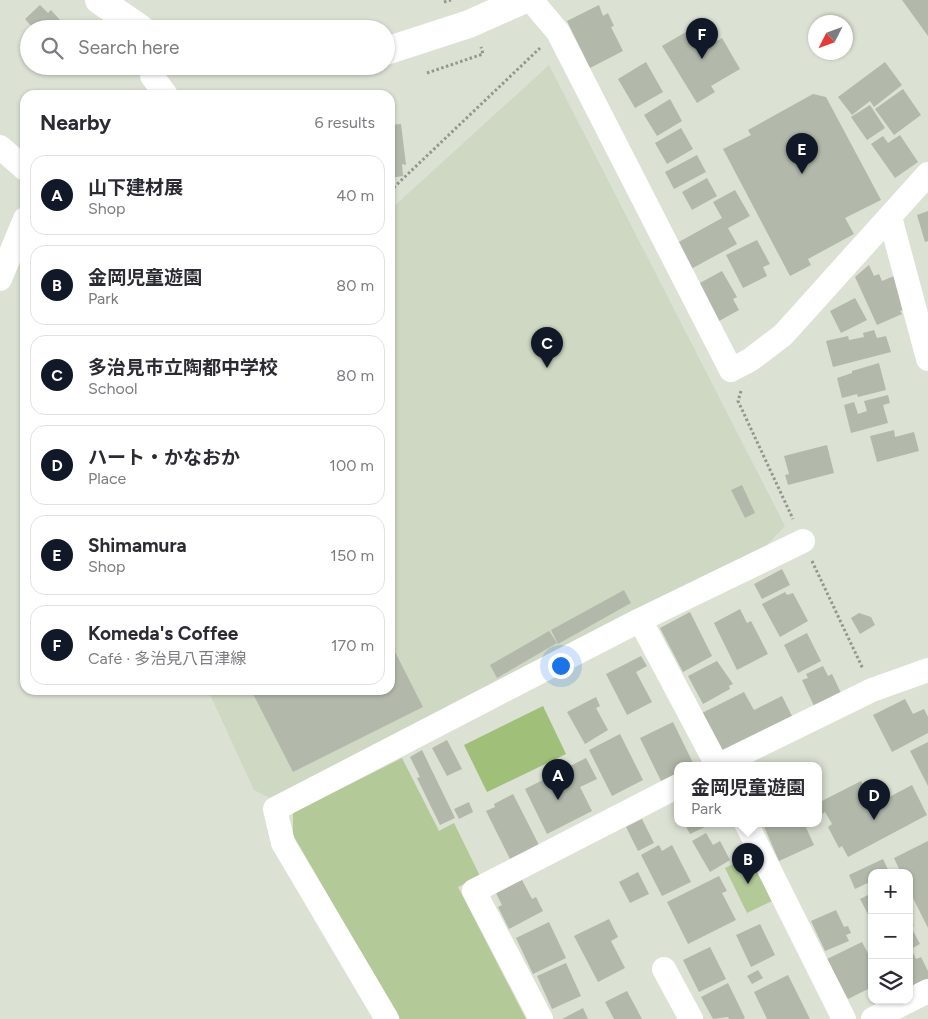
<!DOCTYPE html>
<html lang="en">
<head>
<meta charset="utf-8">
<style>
  body { margin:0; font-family:Figtree,"Noto Sans JP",sans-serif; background:#f2f2f3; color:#2b2b33 }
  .controls { position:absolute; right:15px; bottom:15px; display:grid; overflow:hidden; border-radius:10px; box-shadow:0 1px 4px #0004 }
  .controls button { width:45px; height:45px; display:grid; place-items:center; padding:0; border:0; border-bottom:1px solid #e1e1e2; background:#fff; color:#2b2b33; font:25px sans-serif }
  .compass { position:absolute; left:808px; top:15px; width:45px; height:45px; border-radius:50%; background:#fff; box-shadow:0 1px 4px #0004; rotate:228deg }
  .you { position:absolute; left:560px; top:665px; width:18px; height:18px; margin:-12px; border:4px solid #fff; border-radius:50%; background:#1a73e8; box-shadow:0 0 0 8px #1a73e833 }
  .badge { display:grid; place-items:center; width:32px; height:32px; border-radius:50%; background:#111827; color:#fff; font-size:16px; font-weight:700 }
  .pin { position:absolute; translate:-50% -41px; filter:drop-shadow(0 1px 2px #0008) }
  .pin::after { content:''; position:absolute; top:26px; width:18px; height:15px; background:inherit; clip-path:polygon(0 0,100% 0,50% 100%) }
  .popup { position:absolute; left:674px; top:762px; width:148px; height:65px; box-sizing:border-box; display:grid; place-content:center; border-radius:10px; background:#fff; filter:drop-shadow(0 1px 4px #0005); font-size:16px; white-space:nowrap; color:#7c7c81 }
  .popup b { font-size:19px; color:#2b2b33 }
  .popup::after { content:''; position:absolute; left:50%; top:100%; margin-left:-10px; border:10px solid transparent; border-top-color:#fff }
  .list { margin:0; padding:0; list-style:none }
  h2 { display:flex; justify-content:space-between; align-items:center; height:65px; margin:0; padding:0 20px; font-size:21px }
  h2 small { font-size:16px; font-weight:400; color:#7c7c81 }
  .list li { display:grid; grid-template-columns:32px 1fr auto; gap:15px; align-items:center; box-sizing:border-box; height:80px; margin:0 10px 10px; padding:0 10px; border:1px solid #e1e1e2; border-radius:15px }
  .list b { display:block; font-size:19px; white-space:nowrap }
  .list p { margin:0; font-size:16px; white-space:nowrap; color:#7c7c81 }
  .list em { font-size:16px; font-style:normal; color:#7c7c81 }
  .icon { flex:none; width:28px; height:28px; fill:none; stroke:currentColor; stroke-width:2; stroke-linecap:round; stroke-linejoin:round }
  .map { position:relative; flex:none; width:928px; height:1019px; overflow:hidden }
  .search { position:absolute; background:#fff; box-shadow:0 1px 4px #0004; left:20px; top:20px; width:375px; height:55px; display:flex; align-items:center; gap:12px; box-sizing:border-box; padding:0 18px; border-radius:28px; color:#7c7c81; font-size:19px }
  .panel { position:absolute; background:#fff; box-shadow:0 1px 4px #0004; left:20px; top:90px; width:375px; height:605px; border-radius:15px }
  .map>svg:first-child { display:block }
  .built { fill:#ced8c2 }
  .green { fill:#b3c997 }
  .water { fill:#a0bf78 }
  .building { fill:#b2b9aa }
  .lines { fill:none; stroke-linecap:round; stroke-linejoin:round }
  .path { stroke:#93978d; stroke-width:3; stroke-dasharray:2.5 2.5; stroke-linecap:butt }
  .minor { stroke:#fff; stroke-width:24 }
  .secondary { stroke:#fff; stroke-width:28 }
</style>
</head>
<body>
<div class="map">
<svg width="928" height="1019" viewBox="0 0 928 1019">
  <rect width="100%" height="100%" fill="#dbe1d3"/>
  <!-- built -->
  <path class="built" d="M549 65 785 526 763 549 270 798 254 790 208 690H390V210Z"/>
  <!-- green -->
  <path class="green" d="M402 758 439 831 454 823 480 876 458 887 526 1019H400L293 835V813Z
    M750 856 772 901 747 913 725 868Z"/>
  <!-- water -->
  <path class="water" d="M543 706 566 754 487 792 464 745Z"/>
  <!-- building -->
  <path class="building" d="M902 0H928V36Z
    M40 5 48 13 51 10 68 29H34L25 19Z
    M599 5 603 16 608 13 614 26 611 27 623 51 590 68 567 21Z
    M691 29 703 49 722 38 740 69 711 86 715 92 697 103 662 46Z
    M646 62 663 92 635 108 618 79Z
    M885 62 902 85 874 107 870 101 852 115 838 97Z
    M69 66H86L77 75Z
    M903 89 921 115 894 135 875 109Z
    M813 94 826 97 881 200 845 218 854 234 808 259 811 265 790 276 723 149 751 135 748 130Z
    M670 99 682 121 657 136 644 115Z
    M870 105 885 128 867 140 851 117Z
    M401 124 406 165 402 164 403 176 390 178V125Z
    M681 128 693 149 667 164 655 143Z
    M900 135 918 162 895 178 871 144 883 136 888 143Z
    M697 155 706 172 674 189 665 172Z
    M707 178 717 196 692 210 682 192Z
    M735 190 750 216 728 228 737 244 691 269 677 243 722 218 713 202Z
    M928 211V241L925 242 917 215Z
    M757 240 770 264 763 267 767 276 743 288 726 255Z
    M869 265 874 276 879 274 882 281 894 276 908 308 900 311 902 314 877 325 855 277Z
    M722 271 737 297 733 299 739 310 719 321 698 284Z
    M855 298 867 320 841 333 830 311Z
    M874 330 877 338 886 336 891 352 833 367 826 341 848 336 849 340 864 337 863 333Z
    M879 363 886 390 858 397 857 394 842 398 837 378 852 373V371Z
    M888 395 890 403 883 405 888 423 851 433 844 405 854 402 858 414 867 411 864 401Z
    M894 430 895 437 914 432 919 451 877 462 870 436Z
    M827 445 834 473 788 485 785 475 789 474 784 456Z
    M742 485 755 513 745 518 731 490Z
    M782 569 790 585 762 599 754 584Z
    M624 590 631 603 558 644 551 630Z
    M785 592 787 595 793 593 808 621 780 637 762 604Z
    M740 609 747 623 751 621 768 654 737 670 714 623Z
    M690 612 712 656 683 672 660 628Z
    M859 613 871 617 875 625 860 634 851 618Z
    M549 631 557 643 497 678 490 665Z
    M807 633 821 661 798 673 784 645Z
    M390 642 423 707 293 772 251 690H390Z
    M641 656 647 666 636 672 652 702 627 715 606 674Z
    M717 661 733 684 729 686 730 689 703 704 688 676Z
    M823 666 828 676 832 674 841 693 814 706 802 680 808 678 806 674Z
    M744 692 754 710 782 696 793 718 723 754 702 713Z
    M596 697 600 706 596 708 608 730 585 744 567 712Z
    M905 699 913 714 924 709 928 717V733L892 752 873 715Z
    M673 722 694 765H678V773L661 781 640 738Z
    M620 734 643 780 612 796 589 750Z
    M447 740 462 769 447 776 432 748Z
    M928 742V786L910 751Z
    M422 750 455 818 440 825 417 778 420 777 410 757Z
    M586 758 597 779 580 787 592 811 547 834 525 789Z
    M861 781 874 805 912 785 927 815 848 857 842 846 839 848 828 827 832 824 825 812 819 816 818 803Z
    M513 794 539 845 510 859 486 811 495 807 494 804Z
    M469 802 473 812 459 819 454 809Z
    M642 819 654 843 638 851 626 827Z
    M684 823H703L705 827 690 834Z
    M766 823H804L814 845 779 861 763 824Z
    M706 833 713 845 720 841 730 860 710 872 692 841Z
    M928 841V928L909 890V873H901L894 858Z
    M659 845 662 851 672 845 691 882 662 896 641 855Z
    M883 859 889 872 872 873V881L855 889 849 875Z
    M638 872 649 894 630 903 619 882Z
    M719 876 727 891 722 893 736 920 688 944 667 902Z
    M522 880 532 899 536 897 543 911 509 929 498 907 502 905 496 893Z
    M872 893V915L869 916 860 899Z
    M836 910 844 927 848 926 851 933 846 935 849 941 825 951 811 921Z
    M909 916 914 925 911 927 920 944 909 950Z
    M609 919 618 937 611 941 625 968 598 982 574 936Z
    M549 922 566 958 533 974 516 938Z
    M760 924 775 955 751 967 736 935Z
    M862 942 872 961V987L848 999 827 959Z
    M710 947 726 979 699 992 683 960Z
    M912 951 916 959 921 957 928 971V979L909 989V952Z
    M566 963 581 996 552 1009 537 976Z
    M758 970 763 978 752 984 747 976Z
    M788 975 810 1019H767L754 992Z
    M728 983 745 1018 743 1019H729L728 1017 713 1019 701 997Z
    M627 991 642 1019H614L605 1002Z
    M583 1008 588 1019H562Z"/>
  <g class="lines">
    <!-- path -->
    <path class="path" d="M444 2 451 0
      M427 73 483 54 481 47
      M390 191 540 48
      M741 391 738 401 793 519
      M812 561 863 669"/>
    <!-- minor -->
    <path class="minor" d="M531 0 558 32 731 370 750 360 783 335 928 174
      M152 66V76L166 95
      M0 147 25 169
      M890 217 928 359
      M0 279 25 219
      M640 620 717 765
      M719 765 872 690 928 670
      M746 823 844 1019
      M664 969 691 1019
      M387 1019 283 843 275 809 640 620 803 541
      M541 1019 474 891 678 786
      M873 1019 928 991"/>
    <!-- secondary -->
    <path class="secondary" d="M99 0 141 29
      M386 51 469 24 523 0"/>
  </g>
</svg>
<div class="controls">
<button>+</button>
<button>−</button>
<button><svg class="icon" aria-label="layers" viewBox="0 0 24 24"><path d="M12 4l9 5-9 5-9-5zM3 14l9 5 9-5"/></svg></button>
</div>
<svg class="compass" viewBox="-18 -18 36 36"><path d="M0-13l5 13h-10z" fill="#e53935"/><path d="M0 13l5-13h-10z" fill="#7c7c81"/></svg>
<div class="you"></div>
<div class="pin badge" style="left:558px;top:800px">A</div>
<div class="pin badge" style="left:748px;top:884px">B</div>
<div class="popup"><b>金岡児童遊園</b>Park</div>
<div class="pin badge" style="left:547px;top:368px">C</div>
<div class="pin badge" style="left:874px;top:820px">D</div>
<div class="pin badge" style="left:802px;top:174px">E</div>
<div class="pin badge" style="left:702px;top:59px">F</div>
<div class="search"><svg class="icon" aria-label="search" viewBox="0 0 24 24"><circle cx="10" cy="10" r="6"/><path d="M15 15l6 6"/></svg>Search here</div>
<section class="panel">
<h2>Nearby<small>6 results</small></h2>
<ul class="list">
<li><span class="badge">A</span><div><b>山下建材展</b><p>Shop</p></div><em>40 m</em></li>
<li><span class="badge">B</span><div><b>金岡児童遊園</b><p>Park</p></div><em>80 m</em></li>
<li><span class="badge">C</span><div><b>多治見市立陶都中学校</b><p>School</p></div><em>80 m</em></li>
<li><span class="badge">D</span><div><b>ハート・かなおか</b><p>Place</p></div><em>100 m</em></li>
<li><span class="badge">E</span><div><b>Shimamura</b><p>Shop</p></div><em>150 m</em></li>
<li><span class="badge">F</span><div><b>Komeda's Coffee</b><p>Café · 多治見八百津線</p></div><em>170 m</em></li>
</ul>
</section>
</div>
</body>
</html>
